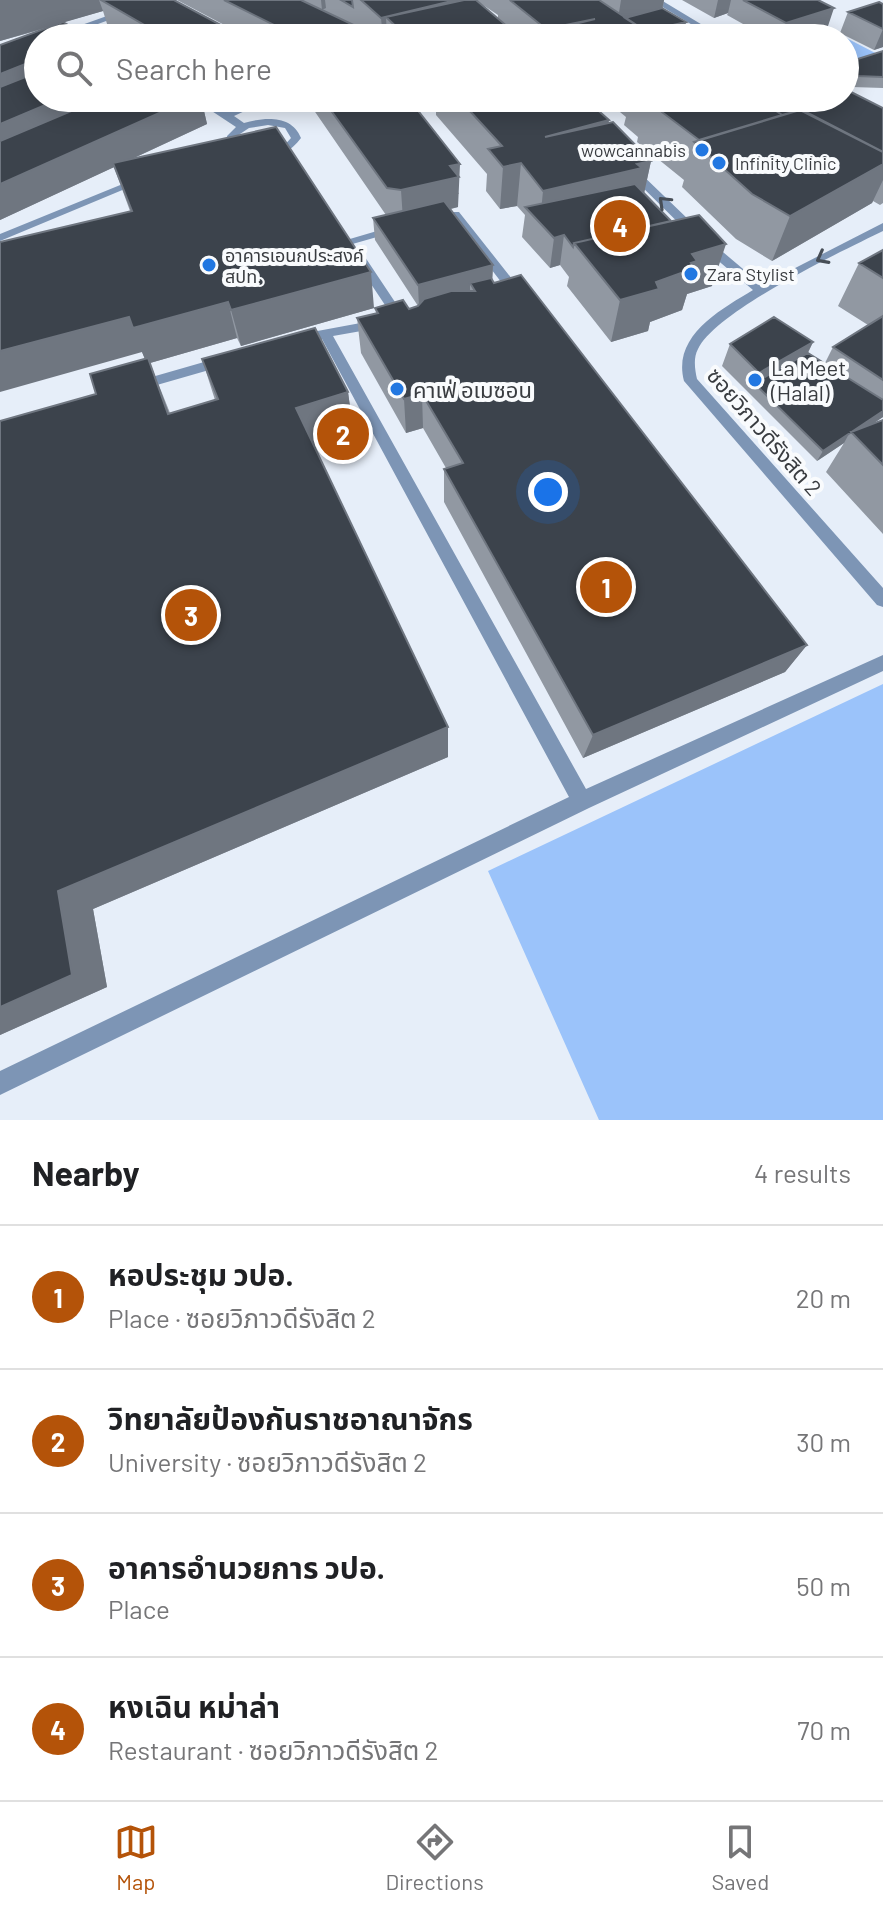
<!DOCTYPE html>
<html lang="en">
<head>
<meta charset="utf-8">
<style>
  body { margin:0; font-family:Barlow,"Noto Sans Thai",sans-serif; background:#f6f6f6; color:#202124 }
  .you { position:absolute; left:548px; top:492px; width:28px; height:28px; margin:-20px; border:6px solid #fff; border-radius:50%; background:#1a73e8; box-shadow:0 0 0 12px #1a73e833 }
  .badge { display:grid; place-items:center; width:52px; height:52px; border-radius:50%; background:#b45309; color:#fff; font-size:26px; font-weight:700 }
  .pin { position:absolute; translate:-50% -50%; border:4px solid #fff; box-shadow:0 2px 8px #0006 }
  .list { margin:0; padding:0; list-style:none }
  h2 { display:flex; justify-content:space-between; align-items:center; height:104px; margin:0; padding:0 32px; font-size:34px }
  h2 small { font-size:26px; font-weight:400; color:#757577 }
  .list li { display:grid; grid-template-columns:52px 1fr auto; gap:24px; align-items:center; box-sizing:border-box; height:144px; padding:0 32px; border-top:2px solid #e0e0e0 }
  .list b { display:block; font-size:30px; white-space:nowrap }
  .list p { margin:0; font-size:26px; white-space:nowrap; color:#757577 }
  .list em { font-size:26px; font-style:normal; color:#757577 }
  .icon { flex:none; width:44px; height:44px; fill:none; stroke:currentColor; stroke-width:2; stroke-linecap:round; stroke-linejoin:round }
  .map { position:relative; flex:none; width:883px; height:1120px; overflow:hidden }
  .search { position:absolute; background:#fff; box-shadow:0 4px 20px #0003; left:24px; right:24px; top:24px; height:88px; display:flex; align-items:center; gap:20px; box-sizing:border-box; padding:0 28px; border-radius:44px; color:#757577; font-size:30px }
  .sheet { height:680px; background:#fff }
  nav { display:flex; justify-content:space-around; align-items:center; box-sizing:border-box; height:112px; border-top:2px solid #e0e0e0; background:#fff; font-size:22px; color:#757577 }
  nav a { display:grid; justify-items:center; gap:4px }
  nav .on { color:#b45309 }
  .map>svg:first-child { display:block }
  .green { fill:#9bc3fa }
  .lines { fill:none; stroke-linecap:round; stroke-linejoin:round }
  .lane { fill:#7d95b5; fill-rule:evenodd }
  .street { fill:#7d95b5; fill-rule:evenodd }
  .wall { fill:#9198a2; fill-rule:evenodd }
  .shaded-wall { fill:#6f7680 }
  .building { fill:#3c434c; stroke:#6f7680; stroke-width:2 }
  .oneway { stroke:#474e57 }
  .poi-dot { fill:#2177e1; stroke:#f9fbfd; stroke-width:3 }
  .labels { text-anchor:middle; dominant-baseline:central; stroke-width:8; stroke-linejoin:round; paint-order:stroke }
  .far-poi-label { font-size:18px; fill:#393c40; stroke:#f9fbfd; text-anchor:start }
  .poi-label { font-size:22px; fill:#393c40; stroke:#f9fbfd; text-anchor:start }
  .street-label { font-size:22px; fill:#393c40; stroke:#f9fbfd }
</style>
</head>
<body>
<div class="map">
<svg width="883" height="1120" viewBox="0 0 883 1120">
  <rect width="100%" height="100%" fill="#e6eef9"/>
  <!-- green -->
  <path class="green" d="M829 29 883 57 845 70V38H802Z
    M883 684V1120H599L488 871Z"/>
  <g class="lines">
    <!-- lane -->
    <path class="lane" d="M121 11 128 13 87 28 101 38H91L76 27Z
      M192 98H204L227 112 260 98H273L234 116 244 123C265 117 292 115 301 138 284 162 251 166 228 147L227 136 236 127ZM268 125 285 128 291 138C277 155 257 156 238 146L237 136 249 128Z
      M135 179 144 181 0 241V234Z
      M451 212H459L520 289V295L507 297 505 294 508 291 452 218 436 222 430 219Z
      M394 226 398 227V231L349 245 343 241Z
      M359 253 363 254 407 320 401 324 333 336 586 789 883 655V671L589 808 0 1095V1071L569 797 322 339 312 338 311 335 312 332 393 317 353 257Z
      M225 356 232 361 230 364 136 391 129 386 131 383Z"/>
    <!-- street -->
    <path class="street" d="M651 0H661L724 38H714Z
      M628 169H636L717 247 762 285 883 223V231C842 251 716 311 698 349 693 358 695 370 697 379L883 588V607L877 605 684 381C672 336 720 310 753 290L709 253 628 173Z"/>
  </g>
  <!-- wall -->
  <path class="wall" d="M0 0H174L245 38H127L108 27 103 11 64 22 38 98H201L207 124 132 159 374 308 241 346 237 338 150 363 170 413 215 400 202 359 348 392 354 436 315 448 448 757 93 909 107 987 0 1035V421L96 394 145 359 142 352 130 211 114 167 0 220V45L54 26 0 41Z
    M177 0H664L663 8 686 22 683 34 702 38H249ZM480 3 498 15V19Z
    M682 0H818L827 29 798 38H768L727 15 728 13 714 18Z
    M883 4V47L874 50 840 33 848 12Z
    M883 51V88L852 87 845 83V63Z
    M310 98H408L459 194H458V207L451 209 493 265 492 280 807 645 785 672 583 758 444 502V469L446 468 423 428 406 433 361 353 357 318 376 313 375 308 409 309 418 306 375 240 373 218 386 215 311 106Z
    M425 98H587H585L609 120 608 123 651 161 644 193 712 286 687 294 682 310 650 322 648 331 611 342 567 286 569 277 560 265 550 268 522 237 525 215 517 206 500 209 486 191 487 174 436 115V110Z
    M603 98H845L883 108V203L880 205 873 201 872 203 772 261 736 239 682 187 684 180 637 142 638 137 624 125 626 117Z
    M883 250V417L873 423 883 420V534L826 472 844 443 817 461 722 366 730 344 813 342 808 353 825 363 833 347 868 325 838 306 859 263Z"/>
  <!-- shaded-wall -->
  <path class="shaded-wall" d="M0 0H99L103 11 0 41Z
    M321 0H325L326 8 322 10Z
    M456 0H462L386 17 387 38H383L381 18Z
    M621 0H664L659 24 617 25Z
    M718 0H731L728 13 714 18Z
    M834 8 827 29 798 38H781L786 23Z
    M686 22 682 38 669 26Z
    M362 29V38H340Z
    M883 29V47L874 50Z
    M328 33V38H315Z
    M38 59V72L0 87V74Z
    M62 98H141L0 159V124Z
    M193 98H201L207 124 0 220V184Z
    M235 98H248L236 103Z
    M609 120 601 162 545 137Z
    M651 161 642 203 540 222 543 191Z
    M521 163 517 206 500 209 503 167Z
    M460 164 458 207 403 220 401 190 450 166Z
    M883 164V180L872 203 772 261 790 216Z
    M564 235 560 265 550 268 554 238Z
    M726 244 712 286 687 294 682 310 650 322 648 331 611 342 620 300 692 254Z
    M493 265 492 286 470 283V292L419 307 418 285Z
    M371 272 374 308 241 346 231 310Z
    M228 302 237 338 150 363 185 457 142 352 0 392V351L129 317Z
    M813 342 802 364 754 383 759 373Z
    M348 392 354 436 305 452 296 408Z
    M422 394 423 428 406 433 404 399Z
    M883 411V417L855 436 851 432Z
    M850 432 844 443 817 461 823 451Z
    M807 645 785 672 583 758 593 735Z
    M448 727V757L93 909 107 987 0 1035V1007L58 891Z"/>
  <!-- building -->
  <path class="building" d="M101 0H174L245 38H167Z
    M224 0H301L362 29 340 38 328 33 315 38H300Z
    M341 0H352L353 7Z
    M361 0H456L381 18Z
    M464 0H476L521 38H408L386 17Z
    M515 0H599L656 38H550L542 32 595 19 546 29 511 1Z
    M743 0H818L834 8 786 23Z
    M879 2 883 4V29L848 12Z
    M662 8 686 22 669 26 682 34 692 32 702 38H656L625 18Z
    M63 22 91 38H38V59L0 74V45Z
    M883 51V77L857 76 845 70V63Z
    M38 72V98H62L0 124V87Z
    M849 91 883 108V152L804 111 833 98H845V93Z
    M102 98H193L0 184V141Z
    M322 98H408L460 164 450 166 459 177 401 190 387 188Z
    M458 98H584L609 120 545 137 613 122 651 161 637 164 642 168 543 191 521 163 503 167 488 149 502 146Z
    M653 98H757L782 115 699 140 646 100Z
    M757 98H833L804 112 800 110 782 115Z
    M800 110 883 152V164L790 216 752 194 694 142Z
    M276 127 371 272 231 310 228 302 133 328 129 317 0 351V242L132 211 113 163Z
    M635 184 671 221 574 243 573 247 564 235 554 238 525 207Z
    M444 201 493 265 418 285 373 218Z
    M699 215 726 244 692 254 697 261 691 263 695 268 656 282 659 289 620 300 574 243Z
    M883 250V278L859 263Z
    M521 275 807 645 593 735 444 469 463 463 422 394 404 399 357 318 378 313 375 308 403 300 409 309 418 306 424 299 451 291H475L470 283 491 278 494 283Z
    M883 316V380L833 347Z
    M774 317 813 342 759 373 730 344Z
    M315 328 348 392 296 408 448 727 58 891 72 975 0 1007V421L96 394 90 374 148 358 168 414 218 399 202 359Z
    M808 353 883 400V411L823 451 754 383Z
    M883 420V465L851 432Z"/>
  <!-- one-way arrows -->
  <defs><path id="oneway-chevron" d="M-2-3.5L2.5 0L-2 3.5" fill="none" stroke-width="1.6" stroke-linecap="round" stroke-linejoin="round" transform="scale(2)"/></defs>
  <g class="oneway">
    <use href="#oneway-chevron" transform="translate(664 202) rotate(-136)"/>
    <use href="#oneway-chevron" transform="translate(822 258) rotate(152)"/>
  </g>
  <!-- markers -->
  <g class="poi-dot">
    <circle cx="702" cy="150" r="8"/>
    <circle cx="719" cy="163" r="8"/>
    <circle cx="209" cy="265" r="8"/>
    <circle cx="691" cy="274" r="8"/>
    <circle cx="755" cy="380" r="8"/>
    <circle cx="397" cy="389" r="8"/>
  </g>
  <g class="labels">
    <!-- far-poi labels -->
    <g class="far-poi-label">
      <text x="686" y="150" text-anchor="end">wowcannabis</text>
      <text x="735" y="163">Infinity Clinic</text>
      <text x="225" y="255">อาคารเอนกประสงค์<tspan x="225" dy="21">สปท.</tspan></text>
      <text x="707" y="274">Zara Stylist</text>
    </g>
    <!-- poi labels -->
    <g class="poi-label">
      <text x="771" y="367">La Meet<tspan x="771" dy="25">(Halal)</tspan></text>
      <text x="413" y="389">คาเฟ่ อเมซอน</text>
    </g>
    <!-- street labels -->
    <g class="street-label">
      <text transform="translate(765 431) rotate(49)">ซอยวิภาวดีรังสิต 2</text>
    </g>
  </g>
</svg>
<div class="you"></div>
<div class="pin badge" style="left:606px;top:587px">1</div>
<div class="pin badge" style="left:343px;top:434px">2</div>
<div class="pin badge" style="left:191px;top:615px">3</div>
<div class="pin badge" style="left:620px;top:226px">4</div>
<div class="search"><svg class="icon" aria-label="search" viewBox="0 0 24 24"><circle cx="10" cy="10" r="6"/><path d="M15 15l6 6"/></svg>Search here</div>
</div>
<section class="sheet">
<h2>Nearby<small>4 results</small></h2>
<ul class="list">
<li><span class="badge">1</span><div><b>หอประชุม วปอ.</b><p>Place · ซอยวิภาวดีรังสิต 2</p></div><em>20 m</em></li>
<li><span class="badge">2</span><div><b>วิทยาลัยป้องกันราชอาณาจักร</b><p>University · ซอยวิภาวดีรังสิต 2</p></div><em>30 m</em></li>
<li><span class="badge">3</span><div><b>อาคารอำนวยการ วปอ.</b><p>Place</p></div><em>50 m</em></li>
<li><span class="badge">4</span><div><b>หงเฉิน หม่าล่า</b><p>Restaurant · ซอยวิภาวดีรังสิต 2</p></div><em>70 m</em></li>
</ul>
</section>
<nav>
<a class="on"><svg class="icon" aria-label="map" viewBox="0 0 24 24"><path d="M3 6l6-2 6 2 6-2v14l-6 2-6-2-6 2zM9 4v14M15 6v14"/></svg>Map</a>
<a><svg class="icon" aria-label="directions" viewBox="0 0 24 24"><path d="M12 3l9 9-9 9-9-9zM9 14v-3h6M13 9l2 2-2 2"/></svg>Directions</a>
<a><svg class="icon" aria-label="saved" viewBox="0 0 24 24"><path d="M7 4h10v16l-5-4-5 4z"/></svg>Saved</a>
</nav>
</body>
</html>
